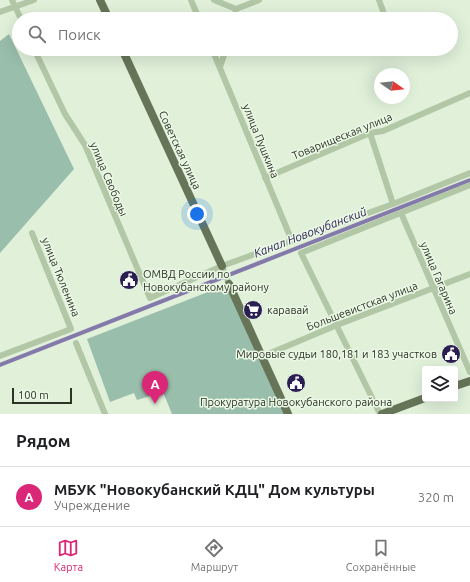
<!DOCTYPE html>
<html lang="ru">
<head>
<meta charset="utf-8">
<style>
  body { margin:0; font-family:Ubuntu,sans-serif; background:#f2f2f2; color:#202124 }
  .controls { position:absolute; right:12px; bottom:12px; display:grid; overflow:hidden; border-radius:4px; box-shadow:0 4px 16px #0002 }
  .controls button { width:36px; height:36px; display:grid; place-items:center; padding:0; border:0; border-bottom:1px solid #e0e0e0; background:#fff; color:#202124; font:20px sans-serif }
  .compass { position:absolute; left:374px; top:68px; width:36px; height:36px; border-radius:50%; background:#fff; box-shadow:0 4px 16px #0002; rotate:104deg }
  .scale { position:absolute; left:12px; bottom:10px; width:60px; box-sizing:border-box; padding-left:4px; border:2px solid #2d3326; border-top:0; font-size:11px; line-height:14px; white-space:nowrap; color:#2d3326; -webkit-text-stroke:3px #eaf8e5; paint-order:stroke }
  .you { position:absolute; left:197px; top:214px; width:14px; height:14px; margin:-10px; border:3px solid #fff; border-radius:50%; background:#1a73e8; box-shadow:0 0 0 6px #1a73e833 }
  .badge { display:grid; place-items:center; width:26px; height:26px; border-radius:50%; background:#db2777; color:#fff; font-size:13px; font-weight:700 }
  .pin { position:absolute; translate:-50% -33px; filter:drop-shadow(0 1px 2px #0008) }
  .pin::after { content:''; position:absolute; top:21px; width:14px; height:12px; background:inherit; clip-path:polygon(0 0,100% 0,50% 100%) }
  .list { margin:0; padding:0; list-style:none }
  h2 { display:flex; justify-content:space-between; align-items:center; height:52px; margin:0; padding:0 16px; font-size:17px }
  h2 small { font-size:13px; font-weight:400; color:#757577 }
  .list li { display:grid; grid-template-columns:26px 1fr auto; gap:12px; align-items:center; box-sizing:border-box; height:60px; padding:0 16px; border-top:1px solid #e0e0e0 }
  .list b { display:block; font-size:15px; white-space:nowrap }
  .list p { margin:0; font-size:13px; white-space:nowrap; color:#757577 }
  .list em { font-size:13px; font-style:normal; color:#757577 }
  .icon { flex:none; width:22px; height:22px; fill:none; stroke:currentColor; stroke-width:2; stroke-linecap:round; stroke-linejoin:round }
  .map { position:relative; flex:none; width:470px; height:414px; overflow:hidden }
  .search { position:absolute; background:#fff; box-shadow:0 4px 16px #0002; left:12px; right:12px; top:12px; height:44px; display:flex; align-items:center; gap:10px; box-sizing:border-box; padding:0 14px; border-radius:22px; color:#757577; font-size:15px }
  .sheet { height:112px; background:#fff }
  nav { display:flex; justify-content:space-around; align-items:center; box-sizing:border-box; height:56px; border-top:1px solid #e0e0e0; background:#fff; font-size:11px; color:#757577 }
  nav a { display:grid; justify-items:center; gap:2px }
  nav .on { color:#db2777 }
  .map>svg:first-child { display:block }
  .green { fill:#9abeac }
  .lines { fill:none; stroke-linecap:round; stroke-linejoin:round }
  .canal { stroke:#8479ab; stroke-width:4 }
  .minor { stroke:#b2c7a6; stroke-width:6 }
  .major { stroke:#667558; stroke-width:8 }
  .labels { text-anchor:middle; dominant-baseline:central; stroke-width:3; stroke-linejoin:round; paint-order:stroke }
  .street-label { font-size:11px; fill:#2d3326; stroke:#eaf8e5 }
  .poi-label { font-size:11px; fill:#2d3326; stroke:#eaf8e5; text-anchor:start }
  .water-label { font-size:12px; font-style:italic; fill:#2b1e53; stroke:#eaf8e5 }
</style>
</head>
<body>
<div class="map">
<svg width="470" height="414" viewBox="0 0 470 414">
  <rect width="100%" height="100%" fill="#e0f0d9"/>
  <!-- green -->
  <path class="green" d="M9 34 74 169 0 253V41Z
    M226 285 286 414H172L163 392 137 400 134 393 110 402 87 339Z"/>
  <g class="lines">
    <!-- canal -->
    <path class="canal" d="M0 365 470 180"/>
    <!-- minor -->
    <path class="minor" d="M12 0 21 19
      M191 0 199 19
      M214 0 236 9
      M379 0 386 19
      M0 12 34 0
      M234 19 236 9 259 0
      M34 49 65 114 85 145 150 298 222 266 393 204 470 173
      M212 49 292 241
      M220 67 226 49
      M370 133 393 204
      M265 178 370 133 383 131 470 93
      M401 213 470 372
      M222 266 229 284
      M76 343 105 414
      M0 356 71 329 32 233
      M261 357 337 325 470 274
      M380 414 301 253 470 185"/>
    <!-- major -->
    <path class="major" d="M100 0 109 19
      M122 49 222 266
      M229 284 288 414
      M455 386 470 381
      M382 414 425 398"/>
  </g>
  <!-- icons -->
  <defs>
    <g id="civic-disc" transform="scale(1)"><circle r="9.5" fill="#2b1e53" stroke="#eaf8e5"/><path d="M-.6-6.5H3V-4.5H.6V-3L4-1V1h2V6H-6V1h2V-1L-.6-3ZM-1.2 2.5V6h2.4V2.5Z" fill="#fff"/></g>
    <g id="supermarket-disc" transform="scale(1)"><circle r="9.5" fill="#2b1e53" stroke="#eaf8e5"/><path d="M-6-5.5h2.5l.6 2H6L4.5 2H-2.5L-4.4-4H-6ZM-1.5 3.2a1.3 1.3 0 1 0 .1 0ZM3 3.2a1.3 1.3 0 1 0 .1 0Z" fill="#fff"/></g>
  </defs>
  <g fill-rule="evenodd">
    <use href="#civic-disc" x="129" y="280"/>
    <use href="#supermarket-disc" x="253" y="310"/>
    <use href="#civic-disc" x="451" y="354"/>
    <use href="#civic-disc" x="296" y="383"/>
  </g>
  <g class="labels">
    <!-- street labels -->
    <g class="street-label">
      <text transform="translate(342 136) rotate(-22)">Товарищеская улица</text>
      <text transform="translate(261 141) rotate(68)">улица Пушкина</text>
      <text transform="translate(180 150) rotate(65)">Советская улица</text>
      <text transform="translate(109 179) rotate(67)">улица Свободы</text>
      <text transform="translate(61 277) rotate(68)">улица Тюленина</text>
      <text transform="translate(439 278) rotate(67)">улица Гагарина</text>
      <text transform="translate(362 306) rotate(-21)">Большевистская улица</text>
    </g>
    <!-- poi labels -->
    <g class="poi-label">
      <text x="143" y="274">ОМВД России по<tspan x="143" dy="13">Новокубанскому району</tspan></text>
      <text x="267" y="310">каравай</text>
      <text x="437" y="354" text-anchor="end">Мировые судьи 180,181 и 183 участков</text>
      <text x="296" y="402" text-anchor="middle">Прокуратура Новокубанского района</text>
    </g>
    <!-- water labels -->
    <g class="water-label">
      <text transform="translate(310 232) rotate(-21)">Канал Новокубанский</text>
    </g>
  </g>
</svg>
<div class="controls">
<button><svg class="icon" aria-label="layers" viewBox="0 0 24 24"><path d="M12 4l9 5-9 5-9-5zM3 14l9 5 9-5"/></svg></button>
</div>
<svg class="compass" viewBox="-18 -18 36 36"><path d="M0-13l5 13h-10z" fill="#e53935"/><path d="M0 13l5-13h-10z" fill="#757577"/></svg>
<div class="scale">100 m</div>
<div class="you"></div>
<div class="pin badge" style="left:155px;top:404px">A</div>
<div class="search"><svg class="icon" aria-label="search" viewBox="0 0 24 24"><circle cx="10" cy="10" r="6"/><path d="M15 15l6 6"/></svg>Поиск</div>
</div>
<section class="sheet">
<h2>Рядом<small></small></h2>
<ul class="list">
<li><span class="badge">A</span><div><b>МБУК &quot;Новокубанский КДЦ&quot; Дом культуры</b><p>Учреждение</p></div><em>320 m</em></li>
</ul>
</section>
<nav>
<a class="on"><svg class="icon" aria-label="map" viewBox="0 0 24 24"><path d="M3 6l6-2 6 2 6-2v14l-6 2-6-2-6 2zM9 4v14M15 6v14"/></svg>Карта</a>
<a><svg class="icon" aria-label="directions" viewBox="0 0 24 24"><path d="M12 3l9 9-9 9-9-9zM9 14v-3h6M13 9l2 2-2 2"/></svg>Маршрут</a>
<a><svg class="icon" aria-label="saved" viewBox="0 0 24 24"><path d="M7 4h10v16l-5-4-5 4z"/></svg>Сохранённые</a>
</nav>
</body>
</html>
